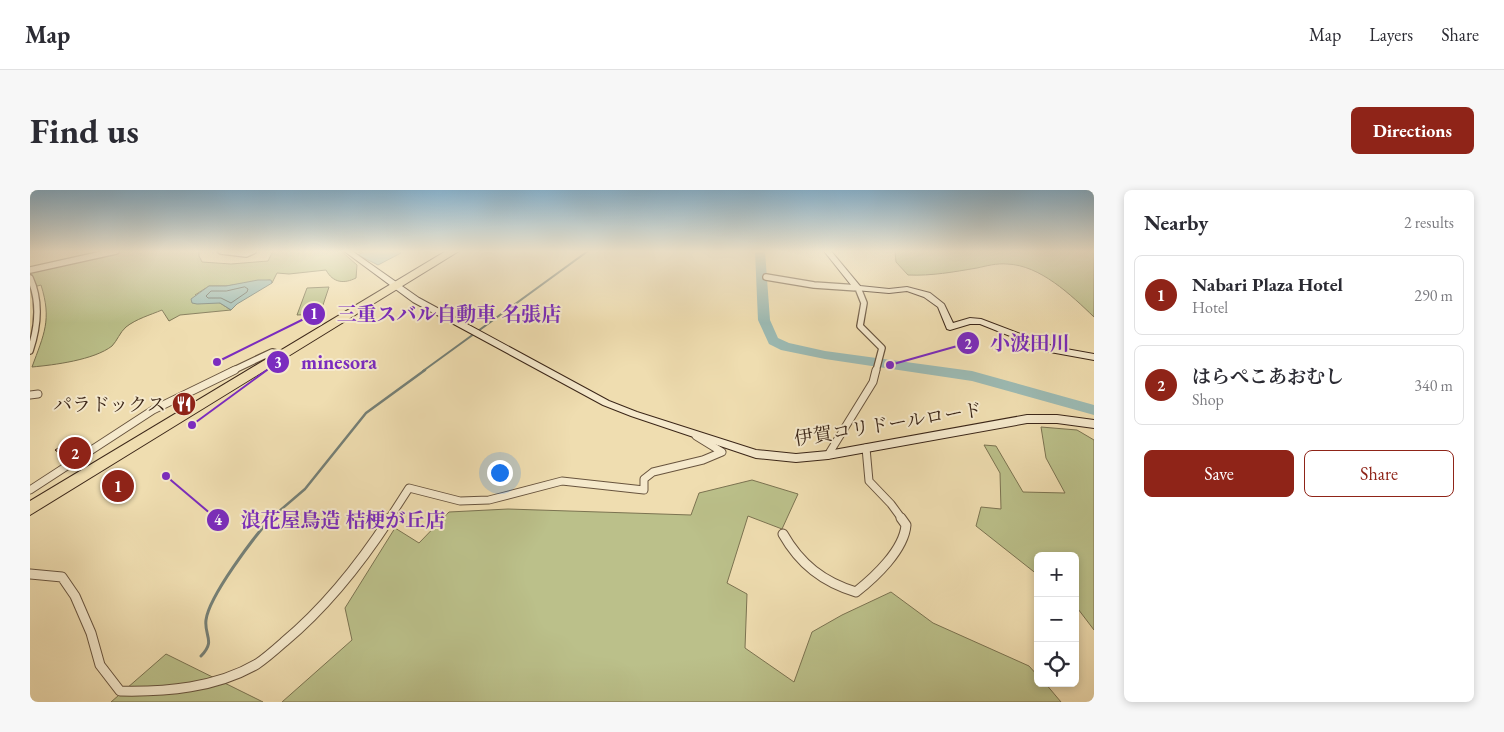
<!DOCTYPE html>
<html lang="en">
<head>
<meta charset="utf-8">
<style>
  body { margin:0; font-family:"EB Garamond","Noto Serif JP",serif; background:#f7f7f7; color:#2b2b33 }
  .controls { position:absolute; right:15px; bottom:15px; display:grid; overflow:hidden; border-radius:8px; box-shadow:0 2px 8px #0003 }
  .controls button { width:45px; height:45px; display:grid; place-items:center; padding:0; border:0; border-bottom:1px solid #e1e1e2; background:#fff; color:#2b2b33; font:25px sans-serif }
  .you { position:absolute; left:469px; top:282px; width:18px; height:18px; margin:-12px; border:4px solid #fff; border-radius:50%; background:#1a73e8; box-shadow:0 0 0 8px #1a73e833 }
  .badge { display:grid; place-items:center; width:32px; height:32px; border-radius:50%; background:#8f2418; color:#fff; font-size:16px; font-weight:700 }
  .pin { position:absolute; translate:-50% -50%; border:2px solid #fff; box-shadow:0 1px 5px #0006 }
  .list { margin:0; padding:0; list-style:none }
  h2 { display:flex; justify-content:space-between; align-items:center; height:65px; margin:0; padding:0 20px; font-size:21px }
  h2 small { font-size:16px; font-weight:400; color:#7c7c81 }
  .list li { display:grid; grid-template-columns:32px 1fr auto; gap:15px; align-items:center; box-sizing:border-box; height:80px; margin:0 10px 10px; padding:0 10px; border:1px solid #e1e1e2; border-radius:8px }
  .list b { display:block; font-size:19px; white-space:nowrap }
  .list p { margin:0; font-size:16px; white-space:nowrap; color:#7c7c81 }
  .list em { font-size:16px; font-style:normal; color:#7c7c81 }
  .actions { display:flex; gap:10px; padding:15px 20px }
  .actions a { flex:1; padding:11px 0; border:1px solid #8f2418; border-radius:8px; text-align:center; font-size:18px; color:#8f2418 }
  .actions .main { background:#8f2418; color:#fff }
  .icon { flex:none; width:28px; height:28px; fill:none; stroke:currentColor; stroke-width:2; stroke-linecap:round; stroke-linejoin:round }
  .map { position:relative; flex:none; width:1064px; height:512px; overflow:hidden; border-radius:8px }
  header { display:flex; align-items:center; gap:30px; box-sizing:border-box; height:70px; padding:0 25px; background:#fff; border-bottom:1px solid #e1e1e2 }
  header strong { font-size:24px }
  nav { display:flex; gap:28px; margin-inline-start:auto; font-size:18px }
  .intro { display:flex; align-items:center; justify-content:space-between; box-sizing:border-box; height:120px; padding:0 30px }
  h1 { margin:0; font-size:35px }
  .button { padding:12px 22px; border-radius:8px; background:#8f2418; color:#fff; font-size:18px; font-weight:700 }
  main { display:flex; gap:30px; padding:0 30px }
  aside { flex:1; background:#fff; border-radius:8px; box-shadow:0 2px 8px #0003 }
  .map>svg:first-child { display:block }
  .green { fill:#bbc08a; stroke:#7b7351 }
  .water { fill:#9cbab3; stroke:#757f75 }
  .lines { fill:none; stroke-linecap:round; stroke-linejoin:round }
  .shore { stroke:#6c7066; stroke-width:1 }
  .stream-far2 { stroke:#757f75; stroke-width:2 }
  .stream-far1 { stroke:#757f75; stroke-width:2.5 }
  .stream { stroke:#757f75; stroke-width:3 }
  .river { fill:#9cbab3; fill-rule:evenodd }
  .street-far2-casing { stroke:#68543e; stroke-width:8 }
  .street-far1-casing { stroke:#68543e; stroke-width:9 }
  .street-casing { stroke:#68543e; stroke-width:11 }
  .secondary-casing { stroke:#3b2618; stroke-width:2 }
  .highway-casing { stroke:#3b2618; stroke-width:2 }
  .street-far2 { stroke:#f5e9cc; stroke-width:5.5 }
  .street-far1 { stroke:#f5e9cc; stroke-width:7 }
  .street { stroke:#f5e9cc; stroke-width:9 }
  .secondary { fill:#f5e9cc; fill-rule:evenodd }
  .highway { fill:#efddb0; fill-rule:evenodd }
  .shaded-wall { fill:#94684e; stroke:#3b2618 }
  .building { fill:#d3956f; stroke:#3b2618 }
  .labels { text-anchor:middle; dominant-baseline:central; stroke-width:4; stroke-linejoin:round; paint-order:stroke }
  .poi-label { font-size:19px; fill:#3b2618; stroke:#f5e9cc; text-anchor:end }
  .street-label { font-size:19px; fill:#3b2618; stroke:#f5e9cc }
  .leader { fill:none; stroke:#7b2cbf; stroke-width:2 }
  .callout-dot { fill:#7b2cbf; stroke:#f5e9cc; stroke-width:2 }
  .mark-label { font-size:15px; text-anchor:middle; font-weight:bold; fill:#fff }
  .callout-label { font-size:20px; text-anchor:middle; font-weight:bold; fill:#7b2cbf; stroke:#f5e9cc; stroke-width:4; stroke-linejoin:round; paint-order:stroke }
</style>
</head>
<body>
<header>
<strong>Map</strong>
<nav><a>Map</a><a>Layers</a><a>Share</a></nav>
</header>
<div class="intro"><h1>Find us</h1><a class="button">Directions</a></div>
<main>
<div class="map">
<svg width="1064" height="512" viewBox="0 0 1064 512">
  <rect width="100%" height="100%" fill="#efddb0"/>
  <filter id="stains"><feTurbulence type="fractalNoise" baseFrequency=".004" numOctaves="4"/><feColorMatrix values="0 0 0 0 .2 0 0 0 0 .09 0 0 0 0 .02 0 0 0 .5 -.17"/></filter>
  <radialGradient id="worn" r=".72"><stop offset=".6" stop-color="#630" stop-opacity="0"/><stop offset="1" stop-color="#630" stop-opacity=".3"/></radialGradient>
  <!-- green -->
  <path class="green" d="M93 61H169V66L172 72 201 74 238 71 243 61H311L327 75 326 88C314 94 303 93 296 80L259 84 247 83 242 93 240 90 196 96H179L165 105 190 113 201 120 150 125 139 131 132 120C120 125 106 129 96 137 90 142 87 151 82 156 64 170 24 175 2 177 14 144 22 130 11 95L0 98V82Z
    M865 61H1064V127C1041 105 1010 75 977 74 967 73 956 76 947 78 923 82 902 86 878 85L866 72Z
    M299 97 290 124 267 125 277 98Z
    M1011 237 1047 240 1064 250V440L1045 415V366H1008V385L946 336 951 317 971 319 970 283 954 255 966 256 993 302 1035 303 1016 268Z
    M722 290 768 304 752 339 718 326 697 393 717 404 715 458 764 492 782 442 812 425 861 402 903 433 999 476 1008 486V493H1015L1031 512H252L322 450 315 418 365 338 389 353 419 322 478 319 661 325 669 303Z
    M136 464 233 512H81Z"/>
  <!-- water -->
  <path class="water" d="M335 61H369L371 63 348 75 328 65Z
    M228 90H241L242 93 207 114 201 120 190 113 167 114 162 113 161 109 179 96H196Z"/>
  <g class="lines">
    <!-- shore -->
    <path class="shore" d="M215 97 218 99 217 102 201 113 191 108H178L176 106 181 101H196Z"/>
    <!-- stream-far2 -->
    <path class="stream-far2" d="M329 62 331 61
      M393 181 558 61"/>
    <!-- stream-far1 -->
    <path class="stream-far1" d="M240 329 275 299 336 223 395 180"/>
    <!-- stream -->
    <path class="stream" d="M171 466C186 451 174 446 176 430 179 406 224 347 241 328"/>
    <!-- river -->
    <path class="river" d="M725 61H735L740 130 748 148 759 153 795 161 942 181 1064 215V225L942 191 795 169 751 160 739 154 728 130Z"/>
    <!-- street-far2 casing -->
    <g class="street-far2-casing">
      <path id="street-far2" d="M191 61 216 64 223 61
        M0 80 86 61
        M736 87 784 95 828 98 834 113 830 136 852 158 846 181
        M0 88C11 112 8 137 0 161
        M202 181 242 162 254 165"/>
    </g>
    <!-- street-far1 casing -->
    <g class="street-far1-casing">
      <path id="street-far1" d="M0 205 8 204
        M836 258 839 291 861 314 872 329
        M798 265 843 192 846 180
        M0 300 123 220 205 180
        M359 329 379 298 430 311 459 310 532 291 614 300V289L623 282 673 270 692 262 666 246"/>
    </g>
    <!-- street casing -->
    <g class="street-casing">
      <path id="street" d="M753 344C770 374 793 392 826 402 845 387 874 360 876 335L871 328
        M0 384 32 387 45 406 61 443 70 475 90 501C136 502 186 498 227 474 236 468 245 460 254 452 296 417 330 374 360 328"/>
    </g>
    <!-- secondary casing -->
    <g class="secondary-casing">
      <path id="secondary" d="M314 61H322L389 108 579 211 607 222 726 260 766 264 798 261 997 225H1027L1064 230V238L1027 233H997L798 269 766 272 726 268 601 226 573 215 383 112Z
        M794 61H801L830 96 859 99 877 97 900 103 914 114 923 133 940 128 951 129 1025 157 1064 164V170L1020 162 950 134H940L920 140 917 139 908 117 894 107 877 101 859 103 825 100Z"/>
    </g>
    <!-- highway casing -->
    <g class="highway-casing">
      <path id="highway" d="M416 61H429L0 325V311Z"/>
    </g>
    <!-- street-far2 -->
    <use href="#street-far2" class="street-far2"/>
    <!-- street-far1 -->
    <use href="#street-far1" class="street-far1"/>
    <!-- street -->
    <use href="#street" class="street"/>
    <!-- secondary -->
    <use href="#secondary" class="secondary"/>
    <!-- highway -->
    <use href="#highway" class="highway"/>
  </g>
  <!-- shaded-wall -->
  <path class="shaded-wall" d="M48 251 55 258 37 270 29 263Z"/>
  <!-- building -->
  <path class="building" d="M44 248 48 251 29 263 25 260Z"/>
  <!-- sky -->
  <linearGradient id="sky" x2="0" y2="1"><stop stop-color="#89b6d3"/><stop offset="0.46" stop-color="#f8f0db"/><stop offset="1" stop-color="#f8f0db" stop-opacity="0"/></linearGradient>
  <rect width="1064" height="133" fill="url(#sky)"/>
  <!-- icons -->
  <defs>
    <g id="restaurant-disc" transform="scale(1.25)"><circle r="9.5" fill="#8f2418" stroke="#f5e9cc"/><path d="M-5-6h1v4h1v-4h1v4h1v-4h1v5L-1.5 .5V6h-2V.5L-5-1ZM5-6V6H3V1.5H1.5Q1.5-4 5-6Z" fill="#fff"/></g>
  </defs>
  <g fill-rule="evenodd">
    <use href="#restaurant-disc" x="154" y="214"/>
  </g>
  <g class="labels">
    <!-- poi labels -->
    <g class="poi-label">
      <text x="136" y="214">パラドックス</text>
    </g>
    <!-- street labels -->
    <g class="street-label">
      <text transform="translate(858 234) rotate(-9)">伊賀コリドールロード</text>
    </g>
  </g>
  <!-- callouts -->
  <path class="leader" d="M187 172L284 124M860 175L938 153M162 235L248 172M136 286L188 330"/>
  <g class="callout-dot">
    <circle cx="187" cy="172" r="5"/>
    <circle cx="860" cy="175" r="5"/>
    <circle cx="162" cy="235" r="5"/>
    <circle cx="136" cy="286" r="5"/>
    <circle cx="284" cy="124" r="12"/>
    <circle cx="938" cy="153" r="12"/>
    <circle cx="248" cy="172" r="12"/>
    <circle cx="188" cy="330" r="12"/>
  </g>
  <g class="mark-label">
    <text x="284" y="129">1</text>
    <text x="938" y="159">2</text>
    <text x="248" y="178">3</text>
    <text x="188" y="335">4</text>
  </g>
  <g class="callout-label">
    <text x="419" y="131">三重スバル自動車 名張店</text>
    <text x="1000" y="160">小波田川</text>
    <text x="309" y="179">minesora</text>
    <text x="313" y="337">浪花屋鳥造 桔梗が丘店</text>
  </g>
  <rect width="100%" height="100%" filter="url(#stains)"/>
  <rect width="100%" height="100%" fill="url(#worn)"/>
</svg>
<div class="controls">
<button>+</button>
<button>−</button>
<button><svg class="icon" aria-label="locate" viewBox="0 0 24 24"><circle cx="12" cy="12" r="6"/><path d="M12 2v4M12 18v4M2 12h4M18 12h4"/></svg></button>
</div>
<div class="you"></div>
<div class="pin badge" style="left:88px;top:296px">1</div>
<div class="pin badge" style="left:45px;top:263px">2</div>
</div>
<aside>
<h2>Nearby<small>2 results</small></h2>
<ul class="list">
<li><span class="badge">1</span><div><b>Nabari Plaza Hotel</b><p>Hotel</p></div><em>290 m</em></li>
<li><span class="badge">2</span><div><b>はらぺこあおむし</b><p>Shop</p></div><em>340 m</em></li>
</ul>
<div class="actions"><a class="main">Save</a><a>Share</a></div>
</aside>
</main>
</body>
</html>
